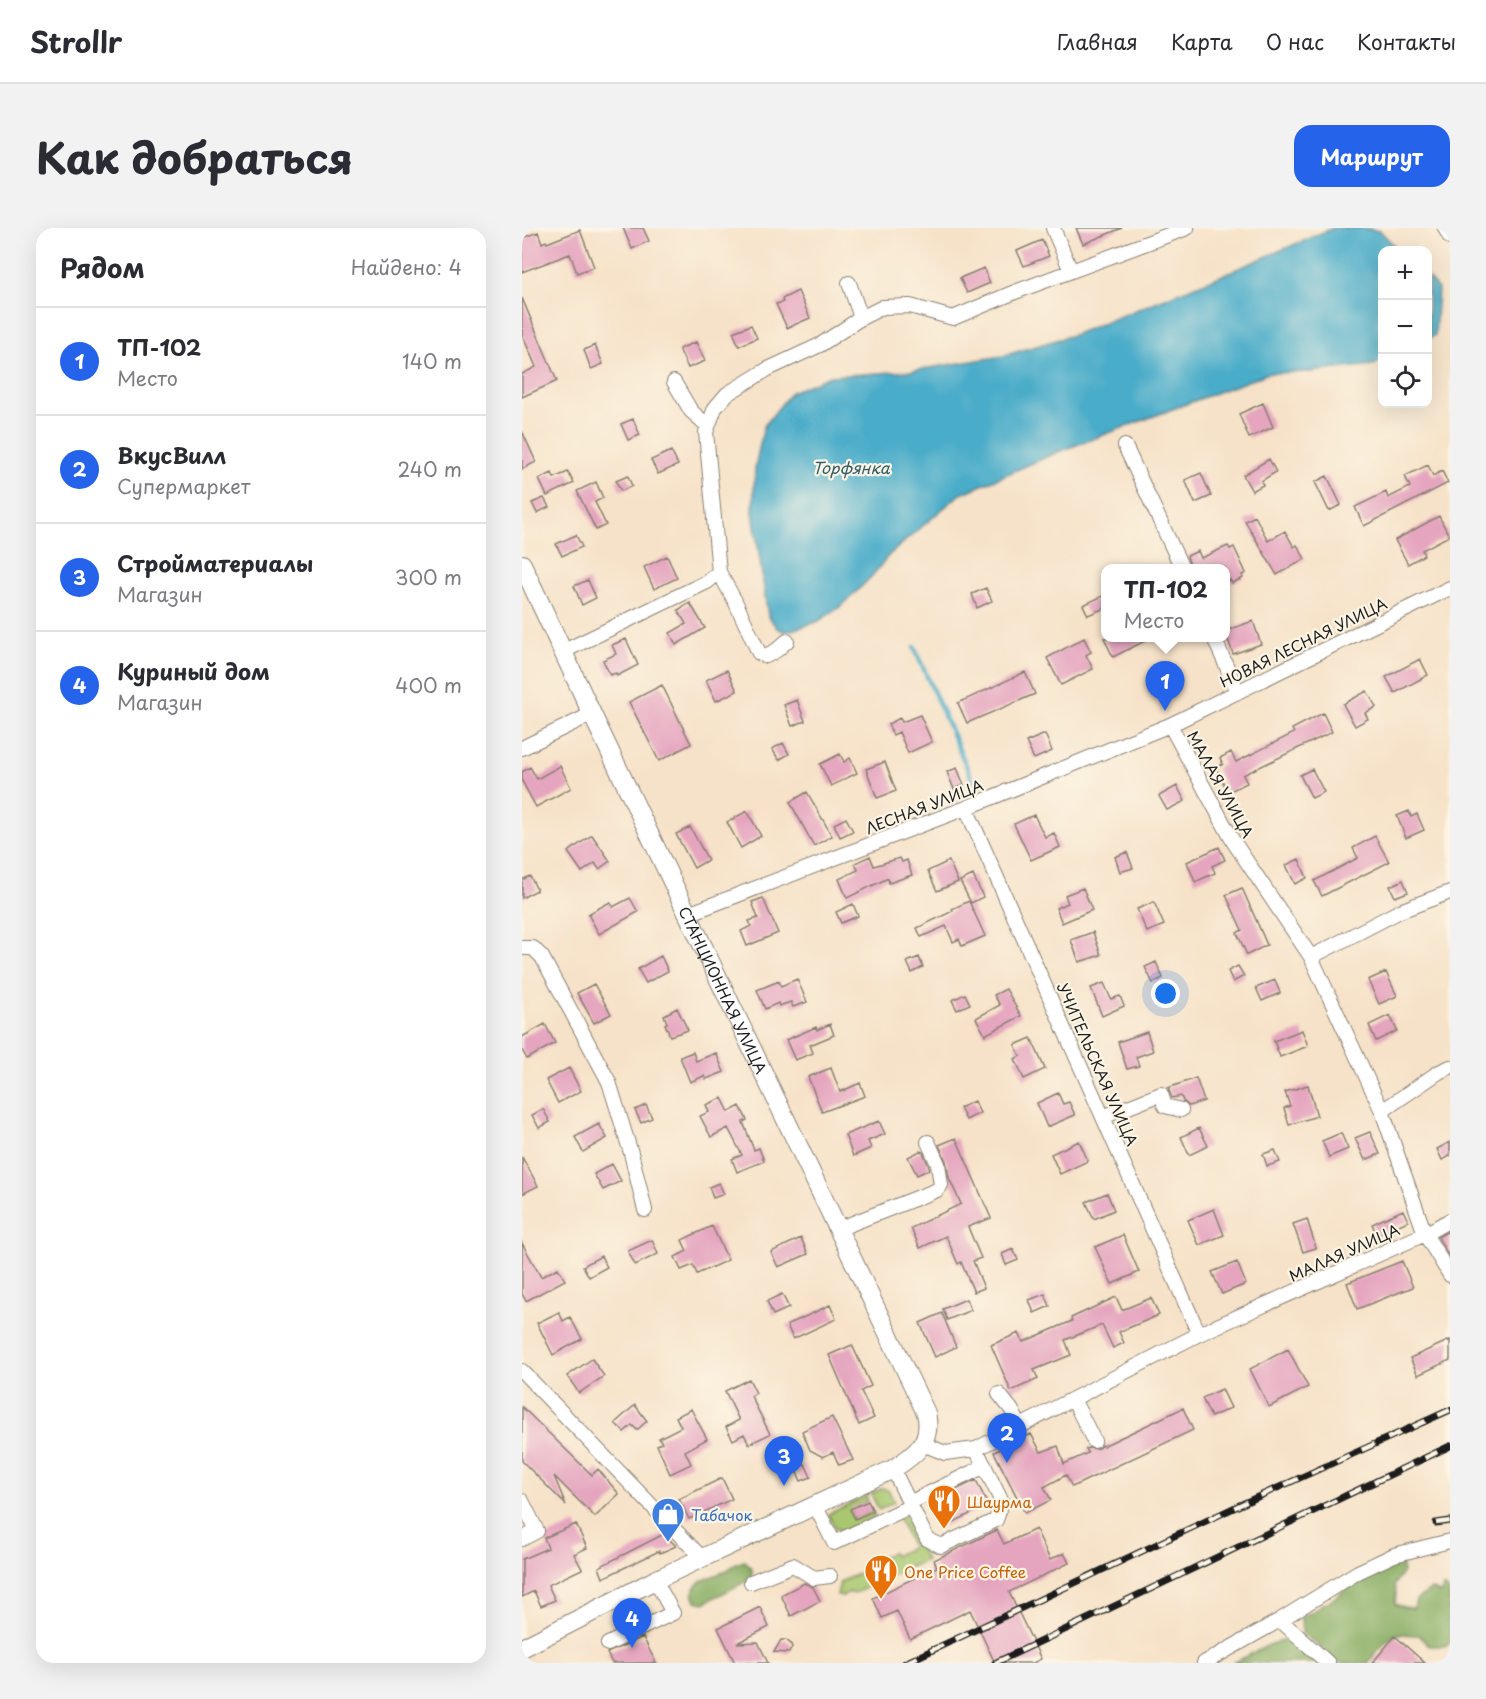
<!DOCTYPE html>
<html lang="ru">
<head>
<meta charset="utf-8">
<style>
  body { margin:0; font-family:"Playpen Sans",sans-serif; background:#f2f2f3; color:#2b2b33 }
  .controls { position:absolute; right:18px; top:18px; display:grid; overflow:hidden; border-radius:12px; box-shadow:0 6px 24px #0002 }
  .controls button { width:54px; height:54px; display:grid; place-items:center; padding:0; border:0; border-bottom:2px solid #e1e1e2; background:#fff; color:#2b2b33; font:30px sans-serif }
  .you { position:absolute; left:644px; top:766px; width:21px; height:21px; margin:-15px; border:4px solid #fff; border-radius:50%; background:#1a73e8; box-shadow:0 0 0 9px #1a73e833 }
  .badge { display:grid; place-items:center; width:39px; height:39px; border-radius:50%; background:#2563eb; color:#fff; font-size:20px; font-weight:700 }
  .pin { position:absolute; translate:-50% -50px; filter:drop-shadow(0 2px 3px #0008) }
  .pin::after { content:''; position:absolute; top:32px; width:21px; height:18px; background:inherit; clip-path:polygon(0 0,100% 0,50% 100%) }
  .popup { position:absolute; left:579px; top:336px; width:129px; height:78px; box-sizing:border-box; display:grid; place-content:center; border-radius:12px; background:#fff; filter:drop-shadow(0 2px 4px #0005); font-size:20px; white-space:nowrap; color:#7c7c81 }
  .popup b { font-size:22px; color:#2b2b33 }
  .popup::after { content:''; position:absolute; left:50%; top:100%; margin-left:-12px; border:12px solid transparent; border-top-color:#fff }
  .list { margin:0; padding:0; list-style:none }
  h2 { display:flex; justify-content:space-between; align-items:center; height:78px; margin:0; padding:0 24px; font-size:26px }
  h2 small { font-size:20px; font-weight:400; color:#7c7c81 }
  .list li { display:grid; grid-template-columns:39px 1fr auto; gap:18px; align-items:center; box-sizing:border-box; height:108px; padding:0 24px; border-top:2px solid #e1e1e2 }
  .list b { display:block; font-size:22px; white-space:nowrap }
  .list p { margin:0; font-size:20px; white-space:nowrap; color:#7c7c81 }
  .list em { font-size:20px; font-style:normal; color:#7c7c81 }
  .icon { flex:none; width:33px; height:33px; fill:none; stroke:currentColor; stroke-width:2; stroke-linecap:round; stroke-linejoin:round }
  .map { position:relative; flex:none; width:928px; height:1435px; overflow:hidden; border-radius:18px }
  header { display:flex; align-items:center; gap:36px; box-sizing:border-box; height:84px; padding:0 30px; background:#fff; border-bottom:2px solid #e1e1e2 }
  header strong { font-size:28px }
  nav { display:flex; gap:33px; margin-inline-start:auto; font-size:21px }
  .intro { display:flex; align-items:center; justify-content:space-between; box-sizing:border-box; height:144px; padding:0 36px }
  h1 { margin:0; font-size:42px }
  .button { padding:15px 27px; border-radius:18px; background:#2563eb; color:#fff; font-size:21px; font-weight:700 }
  main { display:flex; gap:36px; padding:0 36px }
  aside { flex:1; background:#fff; border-radius:18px; box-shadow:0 6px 24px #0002 }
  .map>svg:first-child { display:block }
  .green { fill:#a8c76e; stroke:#627245; stroke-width:1.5 }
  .forest { fill:#86ac61; stroke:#51643e; stroke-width:1.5 }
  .water { fill:#4aacc9; stroke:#336472; stroke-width:1.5 }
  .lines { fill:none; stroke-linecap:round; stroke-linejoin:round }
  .stream { stroke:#4aacc9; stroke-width:4.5 }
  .building { fill:#e5a5bf }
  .minor-casing { stroke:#897f72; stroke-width:16 }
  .major-casing { stroke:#897f72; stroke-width:20 }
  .minor { stroke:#fff; stroke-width:14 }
  .major { stroke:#fff; stroke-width:18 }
  .rail-casing { stroke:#1c1c1c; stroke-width:7 }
  .rail { stroke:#fcf5e5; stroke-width:4.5; stroke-dasharray:14; stroke-linecap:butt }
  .labels { text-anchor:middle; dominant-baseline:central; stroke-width:4.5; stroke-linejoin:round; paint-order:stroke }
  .street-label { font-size:15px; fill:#1c1c1c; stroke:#fcf5e5 }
  .food-label { font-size:15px; fill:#c56008; stroke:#fcf5e5; text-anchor:start }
  .shop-label { font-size:15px; fill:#366cbe; stroke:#fcf5e5; text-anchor:start }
  .water-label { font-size:16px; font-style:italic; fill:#315d6a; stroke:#fcf5e5 }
</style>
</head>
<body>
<header>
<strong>Strollr</strong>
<nav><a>Главная</a><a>Карта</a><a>О нас</a><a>Контакты</a></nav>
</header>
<div class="intro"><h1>Как добраться</h1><a class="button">Маршрут</a></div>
<main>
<aside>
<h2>Рядом<small>Найдено: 4</small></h2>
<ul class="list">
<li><span class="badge">1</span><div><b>ТП-102</b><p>Место</p></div><em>140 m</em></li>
<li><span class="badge">2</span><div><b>ВкусВилл</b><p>Супермаркет</p></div><em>240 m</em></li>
<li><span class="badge">3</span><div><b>Стройматериалы</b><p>Магазин</p></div><em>300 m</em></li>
<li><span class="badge">4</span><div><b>Куриный дом</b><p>Магазин</p></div><em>400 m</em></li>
</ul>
</aside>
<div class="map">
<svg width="928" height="1435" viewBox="0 0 928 1435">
  <rect width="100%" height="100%" fill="#fcf5e5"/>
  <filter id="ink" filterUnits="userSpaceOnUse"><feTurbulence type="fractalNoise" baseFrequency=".0167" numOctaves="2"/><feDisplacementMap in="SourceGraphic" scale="12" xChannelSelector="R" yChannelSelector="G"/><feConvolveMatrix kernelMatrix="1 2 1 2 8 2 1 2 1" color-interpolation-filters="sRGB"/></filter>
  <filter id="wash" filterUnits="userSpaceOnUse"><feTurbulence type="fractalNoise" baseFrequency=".008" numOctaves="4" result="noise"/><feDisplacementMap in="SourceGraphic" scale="24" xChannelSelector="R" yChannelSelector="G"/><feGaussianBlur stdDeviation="1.35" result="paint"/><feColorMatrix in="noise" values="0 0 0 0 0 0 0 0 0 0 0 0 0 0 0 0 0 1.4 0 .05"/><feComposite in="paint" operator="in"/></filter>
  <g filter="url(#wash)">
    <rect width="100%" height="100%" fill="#f6e2c8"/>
    <!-- green -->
    <path class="green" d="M360 1260 367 1263 372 1274 357 1282 349 1266Z
      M344 1268 346 1273 328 1282 333 1291 351 1283 353 1288 321 1303 313 1300 306 1286Z
      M382 1286 404 1332 365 1350 356 1331 370 1324 372 1328 390 1319 376 1289Z
      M354 1342 359 1353 331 1366 328 1364 321 1368 315 1367 318 1354 342 1343 344 1347Z"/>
    <!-- forest -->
    <path class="forest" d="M871 1330 879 1335 881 1344 872 1357 874 1366 873 1376 882 1379 892 1380 894 1372 910 1361 918 1366 922 1359 927 1363 928 1414 925 1418H907L897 1407C890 1407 884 1406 877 1406 870 1406 850 1427 847 1435H814L808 1427 780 1405 779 1389 790 1384 800 1376 807 1374 828 1358 846 1351 854 1344 859 1336Z
      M223 1333 230 1340V1347L225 1353 182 1375 174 1373C163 1354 188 1350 202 1344 210 1340 214 1334 223 1333Z
      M772 1409 800 1435H711L747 1417Z"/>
    <!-- water -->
    <path class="water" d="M811 0H841L858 3 877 22H860V133L852 137 788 144 747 145 536 224 437 267 367 327 350 348 321 377 295 394 263 404 255 400 246 388 231 284 233 239 242 198 269 164 308 148 388 143 481 128 551 107 696 49Z
      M906 50 916 61 913 107 906 111Z"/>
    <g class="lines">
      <!-- stream -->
      <path class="stream" d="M392 419 454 560"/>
    </g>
    <g id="blocks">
      <!-- building -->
      <path class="building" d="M101 0H121L127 13 110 21Z
        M554 0H600L561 16Z
        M58 2 72 39 55 45 48 26 0 44V10L16 4 20 15 24 13 25 15Z
        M520 12 527 28 502 38 495 23Z
        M462 40 468 55 445 65 438 50Z
        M276 63 288 90 265 100 254 76 261 74 260 71Z
        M0 70 35 153 0 169V146L14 139 0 106Z
        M229 97 235 110 217 118 211 104Z
        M174 114 183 133 166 140 157 121Z
        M73 117 81 136 69 141 62 122Z
        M741 175 751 199 727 210 717 186Z
        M111 191 118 207 106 212 99 196Z
        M0 203 14 234 0 241Z
        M149 223 156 237 136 246 129 232Z
        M747 231 754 244 739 253 741 257 730 263 721 247Z
        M906 237 911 248 920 243 926 255 842 298 833 279 864 264 866 270 888 259 883 248Z
        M46 244 52 255 25 268 17 251 30 245 32 250Z
        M679 245 689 268 673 275 663 252Z
        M106 248 110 258 99 263 94 253Z
        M805 248 819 277 807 283 793 254Z
        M74 254 81 270 73 274 84 297 74 302 55 263Z
        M22 270 27 279 15 285 10 275Z
        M733 288 746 313 763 303 772 319 775 317 783 331 755 347 723 293Z
        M917 288 927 308 900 322 902 327 886 336 873 312Z
        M54 307 60 319 40 328 34 316Z
        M706 318 708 321 712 319 724 345 720 347 721 350 710 355 708 352 703 355V340H669L665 328 676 323 679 330Z
        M145 328 155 350 132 361 122 339Z
        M66 352 74 370 60 377 52 358Z
        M464 360 470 373 455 380 450 366Z
        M583 367V380L566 387 561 377Z
        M168 375 183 400 154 417 148 405 164 396 156 382Z
        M731 393 739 416 711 426 703 403Z
        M562 410 569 424 564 427 571 441 539 457 525 430Z
        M582 410H629L591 429Z
        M104 411 116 437 95 448 94 445 88 447 81 432 94 426 90 417Z
        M898 431 906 447 873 465 864 449Z
        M205 442 215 463 194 473 184 452Z
        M503 444 513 466 445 495 436 475Z
        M140 457 169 516 137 533 107 474Z
        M845 463 854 479 843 485 846 491 833 498 821 476Z
        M275 472 283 493 270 498 262 477Z
        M801 485 810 504 721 547 725 555 706 564 694 540 701 536 698 530 709 524 714 534 772 505 770 501Z
        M398 487 410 514 386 525 377 504 371 507 366 496 378 490 380 494Z
        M523 506 530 523 512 531 504 514Z
        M261 515 267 526 257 532 250 521Z
        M318 526 322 534 328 530 335 545 309 558 298 536Z
        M363 534 374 563 355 570 344 541Z
        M38 538 49 560 14 579 0 553V544L8 539 15 551Z
        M435 540 442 557 432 561 425 544Z
        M790 541 802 564 790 570 778 547Z
        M655 558 663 573 645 582 637 568Z
        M285 564 310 608 292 618 268 574Z
        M225 583 239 608 219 620 205 594Z
        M887 583 889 589 895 586 902 602 884 610 875 588Z
        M512 587 523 609 532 605 538 619 509 632 492 596Z
        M324 590 331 603 318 609 312 596Z
        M168 599 186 632 172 640 154 606Z
        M70 607 88 633 77 641 73 635 60 644 46 624Z
        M853 608 867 634 800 668 792 653 836 630 831 620Z
        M697 619 703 632 690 638 693 645 673 654 665 634Z
        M605 624 611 640 598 644 593 629Z
        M348 628 352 638 378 630 380 634 385 632 390 647 367 655 366 650 325 670 317 651 336 642 333 635Z
        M777 631 785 650 773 656 764 637Z
        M427 633 436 654 415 663 406 643Z
        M451 647 461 669 449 675 438 653Z
        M8 648 15 662 0 670V652Z
        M881 652 886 664 873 669 868 658Z
        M561 660 570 682 540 695 534 680 546 675 543 667Z
        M720 660 745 717 725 727 715 705 720 702 704 667Z
        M108 670 116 684 77 706 66 686 88 674 91 679Z
        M241 670 256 705 225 718 219 703 229 698 227 693 236 690 230 674Z
        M447 673 463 708 440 718 437 711 431 714 424 698 399 709 395 700 431 683 430 681Z
        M632 674 642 697 625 704 615 681Z
        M331 676 336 688 319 695 314 684Z
        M571 704 579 727 557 734 549 712Z
        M139 728 146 743 124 755 116 741Z
        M397 729 401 739 390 745 385 734Z
        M634 734 641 750 631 755 623 739Z
        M716 738 722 748 711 754 706 743Z
        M864 744 875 768 857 776 846 752Z
        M275 751 285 774 271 779 269 774 257 778 256 775 243 781 235 762 257 753 259 758Z
        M753 752 758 765 740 773 734 760Z
        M582 755 589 771 598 768 602 778 580 788 569 760Z
        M72 756 89 786 72 795 55 765Z
        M484 761 499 788 463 807 454 790 478 777 472 767Z
        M443 766 448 776 435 782 430 772Z
        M155 780 166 802 148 808 143 796 145 795 142 787Z
        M868 787 875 803 854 813 847 797Z
        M23 796 33 815 5 831 0 822V809Z
        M308 796 312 807 288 817 291 825 273 832 264 812 294 799 295 802Z
        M780 802 786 818 758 829 752 813Z
        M625 804 631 823 614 829 617 838 605 841 596 814Z
        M509 810 523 841 502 851 493 831 498 828 493 817Z
        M171 824 174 833 194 825 202 844 184 851 182 848 168 854 158 829Z
        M47 840 59 863 36 875 24 852Z
        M309 840 318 864 338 855 343 868 300 884 286 849Z
        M674 850 682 873 667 878 661 873 659 868 650 870 646 860Z
        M786 857 795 888 767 897 762 880 768 878 763 864Z
        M536 865 541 876 547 874 553 887 525 899 515 875Z
        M200 870 207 884 218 878 225 892 221 894 232 922 237 920 242 933 215 944 210 931 220 927 206 900 189 909 178 888 187 884 184 877Z
        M452 873 458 885 444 892 438 880Z
        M124 877 130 890 119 895 113 882Z
        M21 881 28 894 17 900 10 887Z
        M357 893 363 906 346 913 349 920 331 928 323 907Z
        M77 896 85 910 61 924 53 909Z
        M677 900 686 918 667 927 659 909Z
        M848 904 858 926 843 932 833 910Z
        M819 905 826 921 807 929 800 913Z
        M434 910 469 990 446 999 459 1030 451 1033 462 1060 452 1064 439 1034 436 1036 424 1008 398 1020 389 1000 439 976 427 950 424 933 417 917Z
        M557 913 566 933 538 946 529 926Z
        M928 914V928L920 932 915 921Z
        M753 922 758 934 745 938 741 926Z
        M398 923 401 924 408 941 395 947 386 929Z
        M0 929 16 958 0 966Z
        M90 936 99 953 81 962 72 946Z
        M197 955 202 966 191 970 187 959Z
        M585 965 592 982 572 991 564 974Z
        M692 981 702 1007 677 1017 666 992Z
        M881 982 886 993 855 1007 850 996Z
        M785 991 794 1020 781 1024 771 996Z
        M190 998 206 1032 175 1046 171 1037 159 1042 153 1029 165 1023 160 1012Z
        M928 1002V1030L916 1009Z
        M601 1007 617 1044 590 1056 573 1019Z
        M279 1010 286 1026 256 1039 249 1024Z
        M130 1012 136 1026 113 1037 106 1023Z
        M0 1015 19 1049 36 1040 43 1052 4 1073 0 1066Z
        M491 1021 496 1032 484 1037 480 1026Z
        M79 1028 85 1039 67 1049 61 1038Z
        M880 1033 891 1059 835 1081 825 1055Z
        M715 1034 724 1056 700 1066 690 1044Z
        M260 1066 267 1080 251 1087 245 1073Z
        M523 1066 528 1078 512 1085 507 1072Z
        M594 1069 600 1082 629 1070 637 1087 597 1104 602 1115 591 1120 580 1097 543 1112 549 1127 512 1142 516 1151 489 1163 469 1117 497 1105 501 1114 550 1093 549 1090Z
        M444 1071 449 1082 425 1092 421 1081Z
        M308 1077 314 1091 271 1111 265 1097Z
        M37 1084 41 1093 48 1089 60 1111 31 1127 15 1095Z
        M420 1085 434 1119 413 1129 398 1095Z
        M928 1112V1132L896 1147 888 1130Z
        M330 1117 349 1158 339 1163 352 1190 337 1197 307 1127Z
        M766 1121 786 1159 747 1179 728 1141Z
        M70 1131 82 1148 57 1165 45 1148Z
        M227 1151 234 1165 229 1168 248 1206 227 1216 222 1206 211 1212 204 1199 217 1192 203 1163Z
        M700 1161 709 1180 689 1189 680 1170Z
        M113 1177 125 1193 115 1202 110 1197 102 1204 93 1195Z
        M0 1179 70 1247 76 1241 97 1266 73 1289 32 1248 44 1277 0 1233Z
        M661 1180 671 1202 550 1259 544 1247 522 1259 529 1272 503 1285 472 1224 509 1206 519 1224 536 1218 542 1236 566 1225 564 1221 567 1220 575 1221 580 1217 581 1218Z
        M169 1181 185 1211 163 1223 169 1236 148 1246 135 1217 140 1215 137 1210 159 1199 154 1189Z
        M310 1189 331 1232 317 1237 311 1224 301 1229 288 1222 280 1203Z
        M283 1236 289 1249 279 1253 273 1240Z
        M200 1250 210 1271 167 1291 157 1271Z
        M454 1252 466 1277 422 1299 409 1274Z
        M346 1273 351 1283 333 1291 328 1281Z
        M54 1296 65 1320 52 1326 60 1341 26 1357 33 1372 19 1378 12 1363 0 1369V1331L26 1320 22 1310Z
        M514 1301 528 1332 542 1325 547 1335 487 1364 519 1431 511 1435H473L448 1382 388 1411 375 1383 360 1390 351 1370 415 1339 412 1332 475 1302 482 1316Z
        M142 1306 154 1318 138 1325 137 1323 81 1350 77 1339Z
        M282 1355 291 1359 298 1373 269 1388 259 1367Z
        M238 1379 247 1399 215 1415 236 1414 246 1435H213L196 1400Z
        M873 1408 903 1435H850Z
        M121 1409 134 1435H90L85 1425Z
        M259 1412H264L269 1416 270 1419 267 1425 252 1424Z"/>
    </g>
  </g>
  <g filter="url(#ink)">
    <use href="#blocks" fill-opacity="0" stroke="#897f72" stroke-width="1.5"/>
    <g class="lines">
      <!-- minor casing -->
      <g class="minor-casing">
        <path id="minor" d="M531 0 549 43
          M923 0 928 9
          M327 55 339 90
          M152 154 169 183 186 198
          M603 218 660 340
          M692 410 716 464
          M265 413 255 422 244 428 237 425 213 373 197 344 184 204 193 180 205 166 246 141 298 117 339 90 361 79 388 78 431 90 493 64 665 0
          M40 424 185 354 197 344
          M648 497 711 613 789 729 860 883 903 1006 928 1047
          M0 520 70 486
          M444 580 677 1106
          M166 686 444 580 648 497 928 360
          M0 720H11L20 729 87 854 109 925 123 982
          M789 729 878 683 928 664
          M860 883 917 844 928 839
          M581 889 639 866 643 878 659 882
          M316 1001 415 962 419 957 416 936 406 914
          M0 1143 180 1330
          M477 1166 489 1181 498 1198
          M551 1171 572 1213
          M401 1216 423 1225 454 1221 677 1106 903 1006 928 992
          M371 1241 405 1311 419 1318 474 1292 480 1274 454 1221
          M0 1273 15 1303 0 1311
          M387 1275 463 1238
          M293 1277 312 1315 389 1278
          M229 1354 271 1337 292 1350 308 1348
          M758 1392 806 1435
          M86 1416 151 1385 133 1352
          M682 1435 758 1392 836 1344 872 1327 928 1313"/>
      </g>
      <!-- major casing -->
      <g class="major-casing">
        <g id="major">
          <path id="s1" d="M0 336 70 486 404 1185C411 1214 393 1227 371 1241L133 1352 0 1420"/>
        </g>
      </g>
      <!-- minor -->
      <use href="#minor" class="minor"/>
      <!-- major -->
      <use href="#major" class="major"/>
      <!-- rail casing -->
      <g class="rail-casing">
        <path id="rail" d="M914 1295 928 1293
          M383 1435 720 1276 928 1182
          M473 1435 928 1218"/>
      </g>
      <!-- rail -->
      <use href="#rail" class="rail"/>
    </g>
  </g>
  <!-- icons -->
  <defs>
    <g id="restaurant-pin" transform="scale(1.725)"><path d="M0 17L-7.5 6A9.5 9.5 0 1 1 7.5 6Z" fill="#e8710a" stroke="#fcf5e5"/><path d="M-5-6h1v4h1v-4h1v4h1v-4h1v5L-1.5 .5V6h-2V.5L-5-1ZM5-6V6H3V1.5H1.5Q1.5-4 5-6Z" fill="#fff"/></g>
    <g id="shop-pin" transform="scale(1.725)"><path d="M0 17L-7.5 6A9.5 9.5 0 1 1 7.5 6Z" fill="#3f7fe0" stroke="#fcf5e5"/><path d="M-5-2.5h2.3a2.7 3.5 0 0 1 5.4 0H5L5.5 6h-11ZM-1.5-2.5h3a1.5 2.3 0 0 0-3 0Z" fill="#fff"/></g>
  </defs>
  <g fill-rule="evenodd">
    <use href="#restaurant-pin" x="422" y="1273"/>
    <use href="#shop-pin" x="146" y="1286"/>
    <use href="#restaurant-pin" x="359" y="1343"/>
  </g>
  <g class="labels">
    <!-- street labels -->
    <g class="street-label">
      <text transform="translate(781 414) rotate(-26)">НОВАЯ ЛЕСНАЯ УЛИЦА</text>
      <text transform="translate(699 556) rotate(61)">МАЛАЯ УЛИЦА</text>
      <text transform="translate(402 578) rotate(-21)">ЛЕСНАЯ УЛИЦА</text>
      <text stroke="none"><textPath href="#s1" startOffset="471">СТАНЦИОННАЯ УЛИЦА</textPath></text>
      <text transform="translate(576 836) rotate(66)">УЧИТЕЛЬСКАЯ УЛИЦА</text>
      <text transform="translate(822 1024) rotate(-24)">МАЛАЯ УЛИЦА</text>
    </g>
    <!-- food labels -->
    <g class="food-label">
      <text x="445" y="1273">Шаурма</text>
      <text x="382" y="1343">One Price Coffee</text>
    </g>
    <!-- shop labels -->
    <g class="shop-label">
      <text x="169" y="1286">Табачок</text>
    </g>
    <!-- water labels -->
    <g class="water-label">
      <text x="329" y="239">Торфянка</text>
    </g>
  </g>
</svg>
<div class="controls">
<button>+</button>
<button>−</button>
<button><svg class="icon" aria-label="locate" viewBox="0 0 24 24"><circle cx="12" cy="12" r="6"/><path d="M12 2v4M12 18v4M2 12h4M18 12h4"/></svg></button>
</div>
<div class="you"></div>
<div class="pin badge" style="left:643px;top:483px">1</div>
<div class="popup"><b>ТП-102</b>Место</div>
<div class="pin badge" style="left:485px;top:1235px">2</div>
<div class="pin badge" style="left:262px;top:1258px">3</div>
<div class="pin badge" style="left:110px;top:1420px">4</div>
</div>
</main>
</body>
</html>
